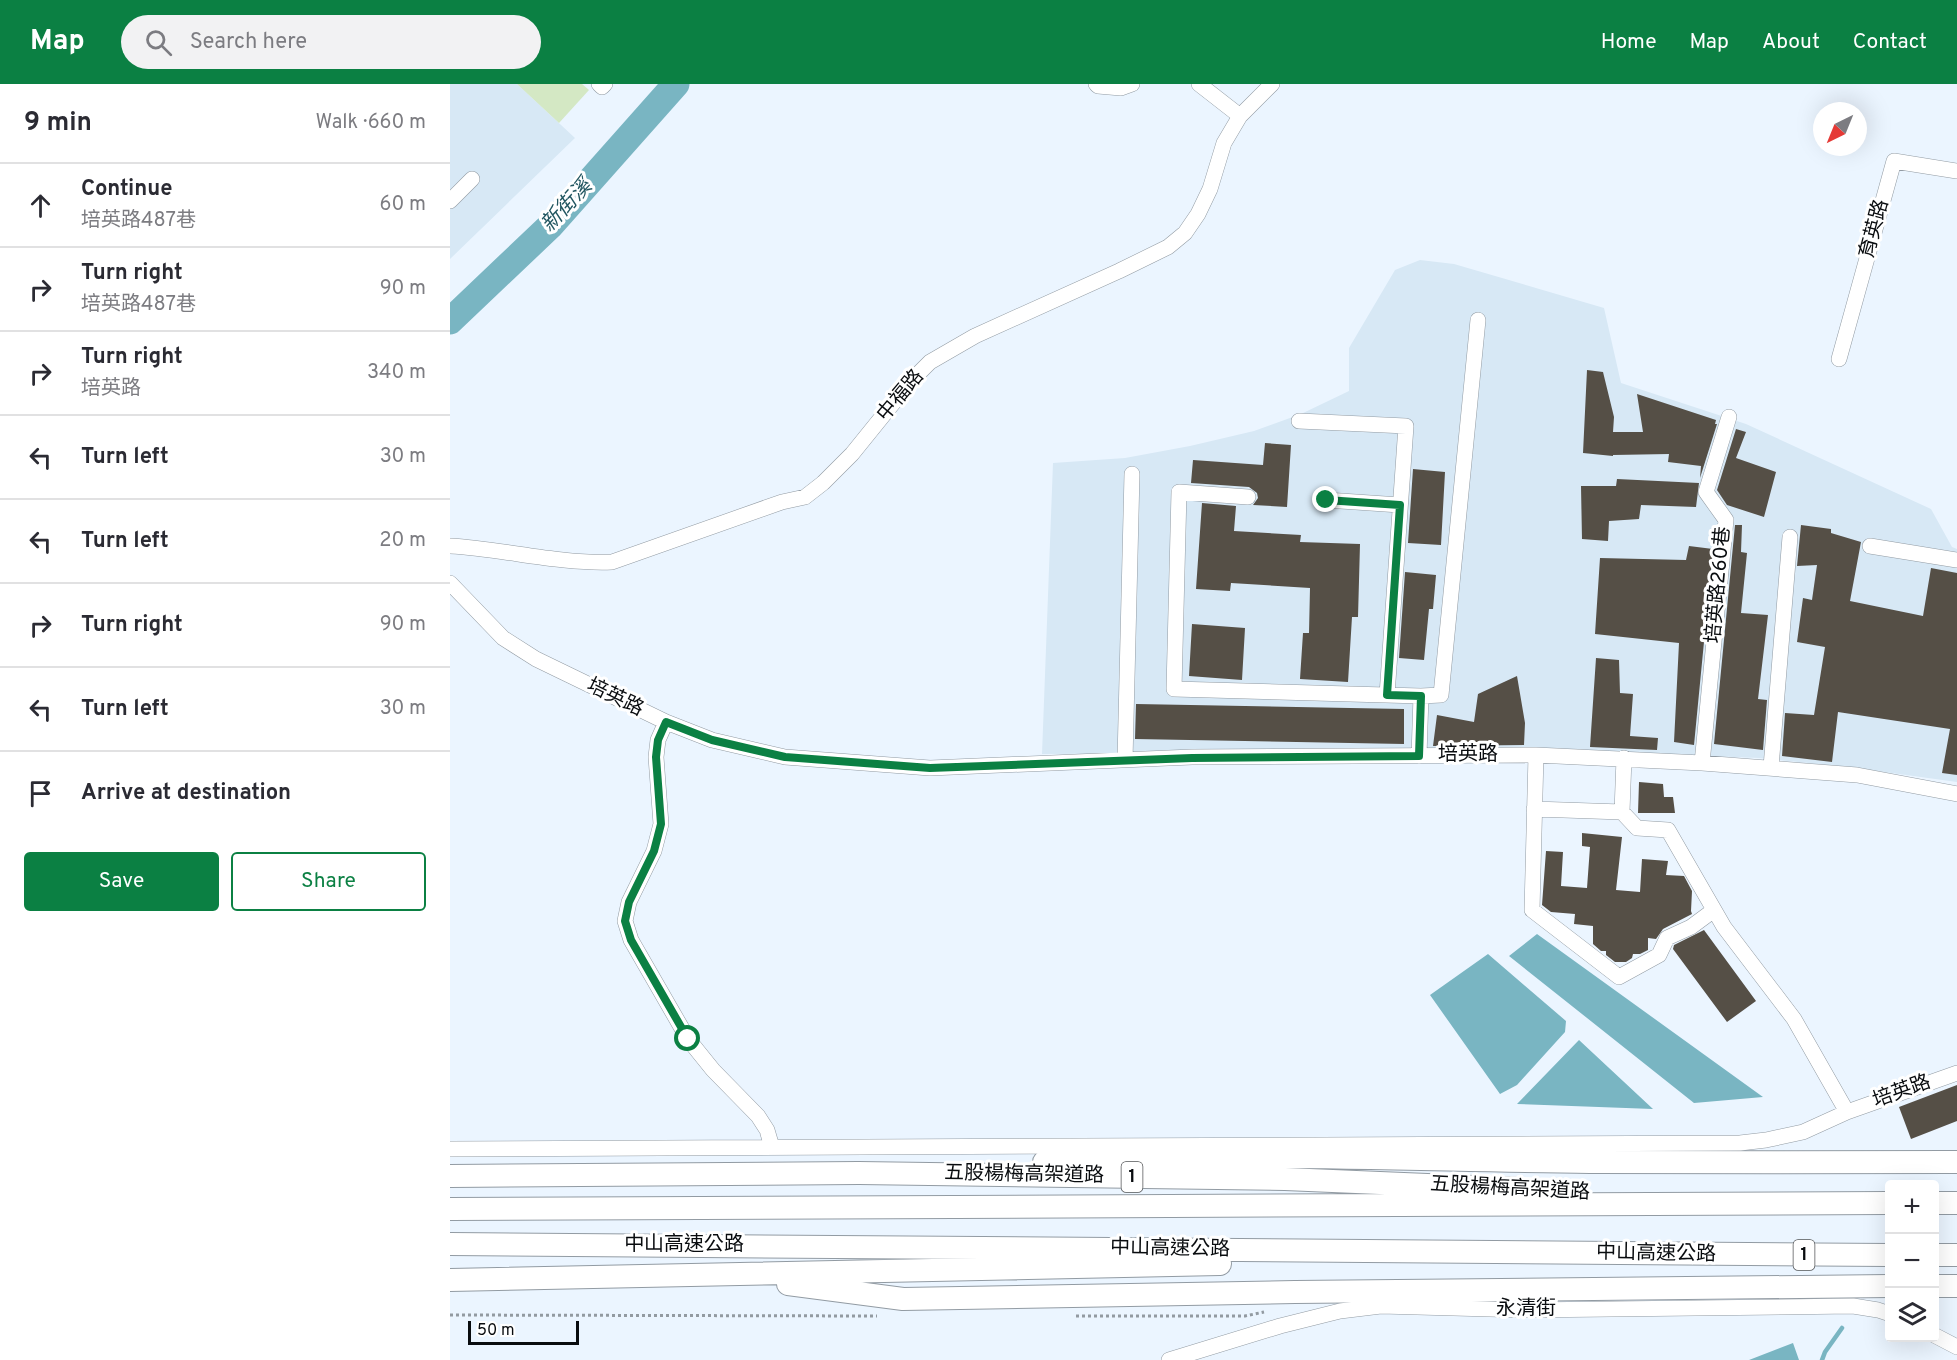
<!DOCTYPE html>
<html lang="en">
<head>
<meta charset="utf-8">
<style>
  body { margin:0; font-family:Overpass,"Noto Sans TC",sans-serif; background:#f2f2f3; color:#2b2b33 }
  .controls { position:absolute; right:18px; bottom:18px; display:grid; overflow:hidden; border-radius:6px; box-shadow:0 6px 24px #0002 }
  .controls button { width:54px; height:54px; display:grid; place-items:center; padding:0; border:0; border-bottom:2px solid #e1e1e2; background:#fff; color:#2b2b33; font:30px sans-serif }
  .compass { position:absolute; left:1363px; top:18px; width:54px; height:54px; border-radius:50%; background:#fff; box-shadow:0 6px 24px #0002; rotate:223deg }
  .scale { position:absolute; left:18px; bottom:15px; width:111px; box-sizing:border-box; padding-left:6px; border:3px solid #090c0f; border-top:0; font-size:16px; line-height:21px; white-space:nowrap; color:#090c0f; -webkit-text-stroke:4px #fff; paint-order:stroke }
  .stop { position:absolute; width:18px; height:18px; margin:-14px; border:4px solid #0b8043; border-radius:50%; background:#fff }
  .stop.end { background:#0b8043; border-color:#fff; box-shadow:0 2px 6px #0008 }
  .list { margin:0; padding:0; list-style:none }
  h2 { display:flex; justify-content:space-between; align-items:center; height:78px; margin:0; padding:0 24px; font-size:26px }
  h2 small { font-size:20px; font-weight:400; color:#7c7c81 }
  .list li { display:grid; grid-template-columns:39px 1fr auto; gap:18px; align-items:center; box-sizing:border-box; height:84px; padding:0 24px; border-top:2px solid #e1e1e2 }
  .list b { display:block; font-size:22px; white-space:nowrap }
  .list p { margin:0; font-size:20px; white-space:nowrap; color:#7c7c81 }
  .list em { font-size:20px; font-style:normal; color:#7c7c81 }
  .actions { display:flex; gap:12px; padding:18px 24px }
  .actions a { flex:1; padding:14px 0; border:2px solid #0b8043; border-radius:6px; text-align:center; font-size:21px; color:#0b8043 }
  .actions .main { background:#0b8043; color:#fff }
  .icon { flex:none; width:33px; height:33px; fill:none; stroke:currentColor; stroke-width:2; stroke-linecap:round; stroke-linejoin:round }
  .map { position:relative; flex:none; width:1507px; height:1276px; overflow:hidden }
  header { display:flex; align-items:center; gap:36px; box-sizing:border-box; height:84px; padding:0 30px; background:#0b8043; color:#fff }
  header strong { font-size:28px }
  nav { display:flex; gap:33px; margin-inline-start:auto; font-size:21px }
  .search { width:420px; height:54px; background:#f2f2f3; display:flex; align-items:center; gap:15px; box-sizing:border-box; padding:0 21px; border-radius:33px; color:#7c7c81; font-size:22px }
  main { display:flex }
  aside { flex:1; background:#fff }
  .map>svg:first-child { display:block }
  .built { fill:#d7e8f5 }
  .green { fill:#d4e8c4 }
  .water { fill:#79b5c2 }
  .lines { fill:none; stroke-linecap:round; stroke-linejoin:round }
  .stream { stroke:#79b5c2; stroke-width:4.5 }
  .river { stroke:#79b5c2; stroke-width:27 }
  .building { fill:#554f46 }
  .minor-casing { stroke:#929ba3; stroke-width:16 }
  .highway-casing { stroke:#929ba3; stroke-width:24 }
  .path { stroke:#929aa1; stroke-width:3; stroke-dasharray:3 3; stroke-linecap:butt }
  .minor { stroke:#fff; stroke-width:15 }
  .highway { stroke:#fff; stroke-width:22 }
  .route { stroke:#0b8043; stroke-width:8 }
  .labels { text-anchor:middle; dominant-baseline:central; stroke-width:6; stroke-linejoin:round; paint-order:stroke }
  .shield { fill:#fff; stroke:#535557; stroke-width:1.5 }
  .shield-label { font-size:18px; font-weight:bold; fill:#090c0f }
  .street-label { font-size:20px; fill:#090c0f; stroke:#fff }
  .water-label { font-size:21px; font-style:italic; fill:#225660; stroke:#fff }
</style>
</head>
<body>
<header>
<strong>Map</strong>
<div class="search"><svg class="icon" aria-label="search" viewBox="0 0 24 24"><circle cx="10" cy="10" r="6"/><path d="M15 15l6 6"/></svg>Search here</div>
<nav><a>Home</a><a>Map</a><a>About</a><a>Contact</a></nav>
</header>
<main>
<aside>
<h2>9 min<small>Walk · 660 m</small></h2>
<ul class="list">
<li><svg class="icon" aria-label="ahead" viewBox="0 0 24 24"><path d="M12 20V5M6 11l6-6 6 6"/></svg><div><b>Continue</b><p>培英路487巷</p></div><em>60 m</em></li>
<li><svg class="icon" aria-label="right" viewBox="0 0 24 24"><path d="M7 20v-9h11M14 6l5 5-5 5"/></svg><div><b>Turn right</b><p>培英路487巷</p></div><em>90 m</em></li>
<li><svg class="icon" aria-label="right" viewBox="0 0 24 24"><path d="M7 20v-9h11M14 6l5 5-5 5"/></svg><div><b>Turn right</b><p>培英路</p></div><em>340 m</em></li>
<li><svg class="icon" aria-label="left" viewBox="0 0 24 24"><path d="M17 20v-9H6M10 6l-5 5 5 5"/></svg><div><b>Turn left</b></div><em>30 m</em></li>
<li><svg class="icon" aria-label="left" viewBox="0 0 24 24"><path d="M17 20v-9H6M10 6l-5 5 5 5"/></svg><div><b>Turn left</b></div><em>20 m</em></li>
<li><svg class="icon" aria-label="right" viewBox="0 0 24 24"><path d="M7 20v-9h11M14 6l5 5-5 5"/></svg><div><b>Turn right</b></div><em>90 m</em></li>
<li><svg class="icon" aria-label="left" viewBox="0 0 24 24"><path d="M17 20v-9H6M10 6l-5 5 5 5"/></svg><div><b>Turn left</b></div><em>30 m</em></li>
<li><svg class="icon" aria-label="arrive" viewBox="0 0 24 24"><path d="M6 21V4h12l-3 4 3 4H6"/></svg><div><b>Arrive at destination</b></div></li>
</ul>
<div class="actions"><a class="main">Save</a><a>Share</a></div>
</aside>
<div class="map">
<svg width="1507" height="1276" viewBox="0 0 1507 1276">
  <rect width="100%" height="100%" fill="#ebf5ff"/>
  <!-- built -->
  <path class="built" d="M0 0H67L125 54 0 175Z
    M970 176 1004 180 1154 224 1171 299 1296 340 1481 425 1502 463 1507 465V698L1398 683 1309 674 1135 667 592 670 603 379 675 374 740 362 804 347 851 330 899 307V264L945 186Z"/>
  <!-- green -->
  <path class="green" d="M67 0H132L139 6 109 39Z"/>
  <!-- water -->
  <path class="water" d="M1087 850 1313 1013 1244 1019 1059 872Z
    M1038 870 1116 937 1115 948 1067 1001 1050 1010 980 911Z
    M1129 956 1203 1025 1067 1020Z
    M1343 1259 1349 1276H1299Z"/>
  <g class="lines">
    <!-- stream -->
    <path class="stream" d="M1372 1276 1375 1268 1392 1244"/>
    <!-- river -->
    <path class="river" d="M0 237 100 142 226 0"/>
  </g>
  <!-- building -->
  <path class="building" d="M1137 286 1153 288 1164 333 1163 348H1193L1187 310 1266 336 1265 340H1267L1250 394 1251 382 1218 378 1219 370 1163 371V372L1133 369Z
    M1286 345 1296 348 1286 374 1326 388 1314 433 1277 421 1267 406Z
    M815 359 841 361 837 423 803 421 808 414 807 409 799 403 741 399 743 376 813 381Z
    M963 385 995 388 991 461 958 459Z
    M1167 395 1249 399 1246 423 1191 421 1189 435 1159 437 1158 457 1132 455 1131 402H1166Z
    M752 419 786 422 784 447 851 451 850 458 910 460 908 533H902L898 598 850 595 853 549H859L860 504 781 499 780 507 746 505Z
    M1285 441H1292L1291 468 1297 469 1291 529 1318 531 1308 615 1317 616 1313 666 1264 660Z
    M1351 441 1381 445V449L1411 458 1400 517 1473 532 1481 484 1507 489V691L1492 689 1500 645 1388 628 1382 678 1332 672 1335 629 1364 631 1375 563 1347 558 1353 514 1362 516 1367 481 1347 482Z
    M1239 462 1263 465 1244 661 1224 658 1229 559 1145 550 1150 474 1236 476Z
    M955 488 986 491 983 525H979L974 576 949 574Z
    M742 540 795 544 792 596 739 592Z
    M1146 574 1169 576 1170 609 1183 610 1180 652 1208 654 1207 666 1140 663Z
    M1067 592 1075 639 1074 661 983 662 987 631 1024 638 1028 610Z
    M686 620 954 625V660L685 655Z
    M1189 698 1213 700 1214 713H1223L1225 729H1188Z
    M1132 749 1172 753 1166 806 1190 808 1192 775 1218 777 1216 791 1234 792 1242 807 1241 827 1242 830 1213 845 1206 855 1198 854V866L1190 870H1183L1182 874 1176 878H1165L1156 871V867H1151L1143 860V842L1124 840 1125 830 1101 828 1092 821 1096 767 1113 768 1111 802 1137 804 1140 763 1132 762Z
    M1254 846 1306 917 1277 938 1223 865 1224 861Z
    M1507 1001V1037L1461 1055 1449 1023Z"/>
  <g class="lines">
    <!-- minor casing -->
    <g class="minor-casing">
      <path id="minor" d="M149 0 152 3 155 0
        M646 0 648 2 671 4 682 0
        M749 0 790 32
        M0 117 22 95
        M1389 275 1444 77 1507 87
        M849 337 956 342 937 611
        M798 413 729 408 724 605 971 612 991 611 1028 236
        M876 416 950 421
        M0 462C54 465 108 480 162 478L332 418 355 413 373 399 402 370 461 297 480 278 525 252 669 187 718 163 735 149 748 130 760 105 774 59 790 32 822 0
        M1420 462 1507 476
        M0 499 53 554 86 575 216 638 262 656 335 673 480 684 742 673 1086 671 1252 679 1407 691 1507 710
        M216 638 208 656 206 673 211 740 204 767 179 818 175 837 181 856 238 955 263 986 308 1032 317 1046 322 1063
        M1086 671 1082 826 1169 893 1209 871 1217 854 1241 843 1264 826
        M969 672 971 612
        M1174 674 1172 728 1187 744 1218 746 1274 843 1344 935 1397 1028
        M675 676 682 390
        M1252 679 1276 436 1256 408 1279 333
        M1321 683 1340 453
        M1084 725 1172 728
        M0 1065 1290 1059 1316 1056 1353 1048 1397 1028 1507 989
        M1484 1251 1507 1263
        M719 1276 830 1242 890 1227 931 1222 1077 1226 1403 1222 1428 1226 1440 1230"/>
    </g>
    <!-- highway casing -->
    <g class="highway-casing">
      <path id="highway" d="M594 1078C775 1067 958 1076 1140 1078 1262 1079 1385 1078 1507 1078
        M0 1092 409 1089 835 1095 1072 1105
        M1484 1119H1507
        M0 1125 1440 1119
        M0 1160 1440 1171
        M1484 1171H1507
        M0 1196 770 1180
        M338 1200 453 1215 845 1208 1440 1202
        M1484 1202H1507"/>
    </g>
    <!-- path -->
    <path class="path" d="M0 1231 427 1232
      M626 1232H795L814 1228"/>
    <!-- minor -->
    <use href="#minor" class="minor"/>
    <!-- highway -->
    <use href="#highway" class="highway"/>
  </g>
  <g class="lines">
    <!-- route -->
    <path class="route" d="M238 955 181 856 175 837 179 818 204 767 211 740 206 673 208 656 216 638 262 656 335 673 480 684 742 674 969 672 971 612 937 611 950 421 876 416"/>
  </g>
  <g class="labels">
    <!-- shield labels -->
    <g class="shield">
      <rect x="671.5" y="1078" width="21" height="30" rx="4.5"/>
      <rect x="1343.5" y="1156" width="21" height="30" rx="4.5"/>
    </g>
    <g class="shield-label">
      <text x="682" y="1093">1</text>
      <text x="1354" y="1171">1</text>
    </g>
    <!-- street labels -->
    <g class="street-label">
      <text transform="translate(1425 145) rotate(-75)">育英路</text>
      <text transform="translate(451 312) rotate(-50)">中福路</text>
      <text transform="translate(1269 501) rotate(-85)">培英路260巷</text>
      <text transform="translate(165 614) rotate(26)">培英路</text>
      <text x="1018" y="671">培英路</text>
      <text transform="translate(1452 1008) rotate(-20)">培英路</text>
      <text transform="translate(574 1091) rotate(1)">五股楊梅高架道路</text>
      <text transform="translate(1060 1105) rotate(3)">五股楊梅高架道路</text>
      <text x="234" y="1161">中山高速公路</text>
      <text transform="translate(720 1165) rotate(1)">中山高速公路</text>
      <text transform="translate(1206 1170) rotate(1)">中山高速公路</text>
      <text x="1076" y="1225">永清街</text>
    </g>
    <!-- water labels -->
    <g class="water-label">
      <text transform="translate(117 122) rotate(-47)">新街溪</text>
    </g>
  </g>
</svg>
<div class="controls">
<button>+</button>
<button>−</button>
<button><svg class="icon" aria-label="layers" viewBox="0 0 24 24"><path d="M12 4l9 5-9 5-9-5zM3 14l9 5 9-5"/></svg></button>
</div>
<svg class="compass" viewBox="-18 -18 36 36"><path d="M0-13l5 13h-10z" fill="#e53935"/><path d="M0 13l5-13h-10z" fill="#7c7c81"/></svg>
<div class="scale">50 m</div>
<div class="stop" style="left:238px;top:955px"></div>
<div class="stop end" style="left:876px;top:416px"></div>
</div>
</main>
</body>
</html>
